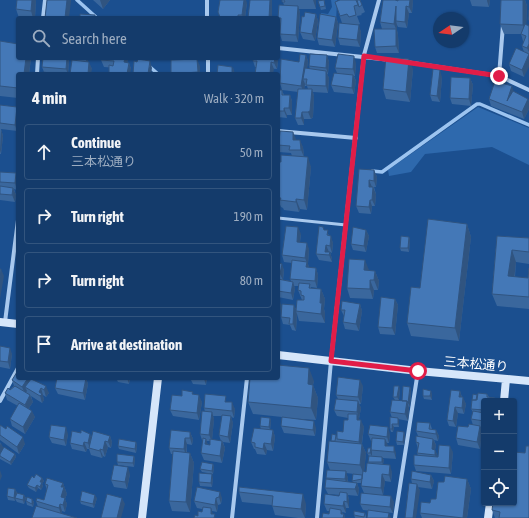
<!DOCTYPE html>
<html lang="en">
<head>
<meta charset="utf-8">
<style>
  body { margin:0; font-family:"Asap Condensed","Noto Sans JP",sans-serif; background:#214673; color:#f1f3f6 }
  .controls { position:absolute; right:12px; bottom:12px; display:grid; overflow:hidden; border-radius:4px; box-shadow:0 1px 3px #0004 }
  .controls button { width:36px; height:36px; display:grid; place-items:center; padding:0; border:0; border-bottom:1px solid #33557e; background:#143b6b; color:#f1f3f6; font:20px sans-serif }
  .compass { position:absolute; left:433px; top:12px; width:36px; height:36px; border-radius:50%; background:#143b6b; box-shadow:0 1px 3px #0004; rotate:257deg }
  .stop { position:absolute; width:12px; height:12px; margin:-9px; border:3px solid #e11d48; border-radius:50%; background:#fff }
  .stop.end { background:#e11d48; border-color:#fff; box-shadow:0 1px 4px #0008 }
  .list { margin:0; padding:0; list-style:none }
  h2 { display:flex; justify-content:space-between; align-items:center; height:52px; margin:0; padding:0 16px; font-size:17px }
  h2 small { font-size:13px; font-weight:400; color:#9dadc1 }
  .list li { display:grid; grid-template-columns:26px 1fr auto; gap:12px; align-items:center; box-sizing:border-box; height:56px; margin:0 8px 8px; padding:0 8px; border:1px solid #33557e; border-radius:4px }
  .list b { display:block; font-size:15px; white-space:nowrap }
  .list p { margin:0; font-size:13px; white-space:nowrap; color:#9dadc1 }
  .list em { font-size:13px; font-style:normal; color:#9dadc1 }
  .icon { flex:none; width:22px; height:22px; fill:none; stroke:currentColor; stroke-width:2; stroke-linecap:round; stroke-linejoin:round }
  .map { position:relative; flex:none; width:529px; height:518px; overflow:hidden }
  .search { position:absolute; background:#143b6b; box-shadow:0 1px 3px #0004; left:16px; top:16px; width:264px; height:44px; display:flex; align-items:center; gap:10px; box-sizing:border-box; padding:0 14px; border-radius:4px; color:#9dadc1; font-size:15px }
  .panel { position:absolute; background:#143b6b; box-shadow:0 1px 3px #0004; left:16px; top:72px; width:264px; height:308px; border-radius:4px }
  .map>svg:first-child { display:block }
  .green { fill:#2e69ad }
  .lines { fill:none; stroke-linecap:round; stroke-linejoin:round }
  .stream { stroke:#9cc4f0; stroke-width:3.5 }
  .lane { stroke:#a9c9ee; stroke-width:3 }
  .street { stroke:#a9c9ee; stroke-width:4 }
  .secondary { stroke:#d6e6fa; stroke-width:8 }
  .wall { fill:#3a679d; fill-rule:evenodd }
  .shaded-wall { fill:#305480 }
  .building { fill:#4478b7; stroke:#305480 }
  .route { stroke:#e11d48; stroke-width:5 }
  .labels { text-anchor:middle; dominant-baseline:central; stroke-width:3; stroke-linejoin:round; paint-order:stroke }
  .street-label { font-size:13px; fill:#fff; stroke:#1b4f8f }
</style>
</head>
<body>
<div class="map">
<svg width="529" height="518" viewBox="0 0 529 518">
  <rect width="100%" height="100%" fill="#1b4f8f"/>
  <!-- green -->
  <path class="green" d="M331 0H337L336 23 322 20 321 13 328 14 332 7Z
    M478 107 529 128V165L492 147 425 154 411 172 389 176 388 170Z"/>
  <g class="lines">
    <!-- stream -->
    <path class="stream" d="M77 0 97 18
      M140 58 145 63
      M150 67 158 74
      M372 171 382 172 477 104H480L529 125"/>
    <!-- lane -->
    <path class="lane" d="M278 218 346 225"/>
    <!-- street -->
    <path class="street" d="M207 0V18
      M43 18 45 0
      M278 48 391 60
      M208 58V74
      M406 62 499 76 529 90
      M37 74 38 58
      M499 76 503 25
      M278 131 356 138
      M5 322 18 220
      M0 401 18 368
      M232 518 247 378
      M317 518 331 361 364 55 379 0
      M395 518 418 371"/>
    <!-- secondary -->
    <path class="secondary" d="M0 322 18 324
      M278 355 418 371 529 381
      M504 401 506 379
      M142 518 158 378
      M488 518 490 503"/>
  </g>
  <!-- wall -->
  <path class="wall" d="M36 0 35 18H19L16 9Z
    M93 0H110L103 9Z
    M282 0H316V9H299L300 13 298 42 282 41 280 34 281 24 278 18 284 5Z
    M324 0 326 9 321 10 320 7Z
    M360 0 365 12 361 14 362 15 357 16 360 24 358 25 361 32 360 47 340 45 338 38 342 23 335 2Z
    M383 0H397L398 1V0H413L412 13H409L407 28 398 27 397 25V30L398 35 399 53H377L375 47 382 29 380 22Z
    M470 0H490L489 7 472 6Z
    M501 0H525L527 6 526 25 529 26V54L524 77 511 71 509 64 524 52 522 46 524 41H523L521 34H504L500 24Z
    M247 3 245 18H220L218 12Z
    M316 14 318 21 315 41 303 39 300 32 304 17Z
    M336 17 338 23 335 47 319 45 317 38Z
    M0 41 31 58 29 74H18V98L0 96Z
    M306 55 308 61 307 68 310 69 309 66 327 55 329 62 328 74H327L329 78 328 93 313 92 314 96 313 117 311 119H304V125H298L295 118 298 92 282 90 280 83ZM305 84V86H307L308 89H304Z
    M43 58H68L69 62 68 74H42L44 72 42 67Z
    M73 58H88V62L92 69 74 60Z
    M101 58H128L127 63H129L131 69 104 67 101 60Z
    M253 61H278L277 69 255 67Z
    M356 63 355 76H354L356 81 354 94 334 92 331 85 337 73 335 68Z
    M200 66V74H171Z
    M413 69 410 102 386 99 383 89Z
    M442 77 440 102 432 101 430 95Z
    M470 78 473 85 471 106 452 104 450 98Z
    M278 90H282L284 95H290L292 101V115H287V118L278 117Z
    M514 92 528 99 529 101V109L524 119 491 106 489 99Z
    M0 105 17 107 18 110 17 131 1 129 3 136 1 154H0Z
    M278 136 279 139H296L295 140 303 147 304 157 311 167 307 210 300 209 299 212 284 210 283 208 281 207 278 200 279 184H278V162H281L292 156 291 153 279 152 278 150Z
    M374 170 377 177 376 187H374L376 194 375 206H372L371 214 359 213 356 206Z
    M0 172 16 173 18 180 17 190 14 189 16 195 15 202 0 200Z
    M467 224 471 237 459 341 411 336 407 323 420 288Z
    M324 230 330 236 333 243 332 253 330 252 332 259V262L319 260 316 254Z
    M366 230 369 236 366 252 353 250 351 244Z
    M301 234 300 242 309 249 308 264 309 268H316L318 275 317 288 311 287V288L321 289 325 299 324 309 325 313V323L299 321 297 314 296 331 292 330 290 325 283 324 281 317 296 308 302 300 298 290V286H294L295 288 293 300 278 297V260L279 261 284 270 283 280 291 281 290 279 292 263 284 262 282 255Z
    M497 236 529 238V264L516 262 515 277 528 278 529 268V309L497 306 492 294Z
    M409 237 410 240 409 252 401 251 400 248Z
    M375 271 379 281 378 290H374L373 299 350 298 347 288Z
    M395 299 398 305 395 335 380 334 378 327Z
    M360 304 362 311 359 331 345 329 343 322 344 316 341 310Z
    M0 346 12 354 10 369 0 367Z
    M18 378H31V379L49 393 46 397 43 395V396L44 400 42 403 31 396 33 402 29 408 35 417 25 434 12 426 10 419 18 406 7 400 5 393 14 386 12 380Z
    M57 378H86L88 384 85 400 58 394 55 388Z
    M102 378H114V379Z
    M116 378H130L129 384 118 382Z
    M190 378H207L206 385 193 384Z
    M314 381 313 385 318 398 316 420 287 418 316 428 315 436 284 433 281 426 282 417 253 414 248 402Z
    M363 386 361 404H359L361 408 359 419 364 427 362 444 366 453 364 471 366 472 368 463 369 456 367 453 372 449V441H371L368 434H390L389 443H387V446L396 453V459L382 458 384 460 383 464 392 472 391 482 385 481 383 495 394 502 393 513 363 510 360 504 364 493 361 486 362 483H357L359 489 358 496 348 495 349 500V508H346V513L342 512 343 514H344L345 518H322L329 514 330 511H327L324 504 339 496 340 495 328 494 325 488 327 479 326 478 330 470 327 462 331 441 336 435 337 437 343 432 348 420V418L337 416 334 410 338 399 336 395ZM346 473 362 475 352 481 353 482H348V478Z
    M410 387 411 390 410 407 409 406V408L408 421 398 419 399 421V427H394L393 432H391L390 429 392 418 390 412 395 400 393 397 400 389 399 400 402 401Z
    M460 391 462 397 466 404 464 414 458 413 456 427 449 426 447 420Z
    M193 392V394L202 402 199 420 173 416 170 410 182 396Z
    M432 394V400L424 399 423 396Z
    M487 394 489 397 484 401V428L480 427 482 432 480 449 458 445 456 438 468 427 473 425 471 419 473 412 471 409 477 397Z
    M228 402 235 409 234 418 231 417 233 423 230 443 223 442 225 448 222 463 204 460 201 453 203 440H202L200 434 205 412 204 408ZM213 416H222L219 435 221 441 212 440 214 419ZM206 441H210V445H208Z
    M270 418 271 421 270 430H273L275 437 273 451 267 450 266 455 257 454 255 449H254L251 442 261 429 260 426Z
    M430 423 432 429 436 430 439 436 438 441 434 440 436 445 435 450 438 457 453 452 451 474 416 471 414 465 418 456 417 453 418 449 416 442 418 436 416 431Z
    M0 425 25 444 19 454 0 440Z
    M190 432 193 439 192 445 187 444V453H190L194 463 190 512 172 511 169 501 173 454H171L169 448Z
    M404 432 405 436 404 445H397L396 441Z
    M68 434 66 446 52 443 49 437Z
    M90 434 91 439 110 436 112 442 111 448 108 447 105 457 103 456 102 458 91 455 89 449H87L86 452 72 449 70 443Z
    M0 442 3 449 15 454 16 457 11 465 0 459Z
    M136 442 137 446 136 453 119 449 118 446Z
    M525 453 529 518H495L492 510Z
    M134 456 135 459 134 467 118 465 117 462Z
    M213 464 214 467 213 474 202 472 200 469Z
    M130 474 127 489 114 487 111 480Z
    M431 475 434 481 432 489 418 487 420 491 412 483 411 479Z
    M34 478H42L44 481 42 484 43 486 41 490 38 488 36 492 29 488 27 485Z
    M213 478 212 487 200 486 199 482Z
    M467 479 471 489 467 518H422L420 513 430 503 436 499 444 482Z
    M63 483 67 494 65 499 67 504 65 512 62 511 61 514 38 507 36 501 44 500 47 490 45 484Z
    M197 487 222 498 221 504 218 505 217 512 212 511 202 512V509L197 508 194 501Z
    M239 487 306 504 305 518H298L275 515 272 505 242 502 239 492Z
    M15 489 17 493 24 495 26 498 24 504 17 502 15 499V501L8 500 7 496Z
    M97 498 94 508 81 504 80 501Z
    M32 499 34 502 33 507 27 505 26 501Z
    M365 513 366 516V518H355L354 515Z"/>
  <!-- shaded-wall -->
  <path class="shaded-wall" d="M32 0H36L35 18H33L31 11Z
    M67 0H71V1L69 18H65Z
    M100 0H110L103 9Z
    M244 0H246L247 3 245 18H243L242 15Z
    M270 0H272V18H269Z
    M313 0H316V9Z
    M410 0H413L412 13 409 7Z
    M487 0H490L489 7 487 1Z
    M523 0H525L527 6 526 34 523 25Z
    M298 6 300 13 298 42 296 35Z
    M396 6V21L397 25V30L398 35 399 53 396 46V29L394 24Z
    M406 6 409 13 407 28 405 22Z
    M316 14 318 21 315 41 312 34Z
    M336 17 338 23 335 47 332 40Z
    M359 25 361 32 360 47 357 40Z
    M529 44V52L527 48Z
    M306 55 308 61 306 79H303L305 84 304 93 301 86Z
    M327 55 329 62 328 74 326 68Z
    M529 55V67L524 77 522 70Z
    M354 56 356 63 355 76 353 69Z
    M26 58H31L29 74H24Z
    M67 58H68L69 62 68 74 66 69Z
    M85 58H88V65Z
    M125 58H128L127 69 124 62Z
    M275 58H277L278 61 277 69 274 63Z
    M197 59 200 66V74H199L198 72Z
    M409 59 413 69 410 102 406 92Z
    M150 61 152 68 151 74H148Z
    M89 62 92 69 91 74H88Z
    M271 62 274 69 273 74H270Z
    M129 63 131 69 130 74H127Z
    M233 67 235 74H232Z
    M440 70 442 77 440 102 437 96Z
    M326 71 329 78 328 93 326 86Z
    M353 75 356 81 354 94 352 88Z
    M470 78 473 85 471 106 469 99Z
    M512 86 514 93 507 101Z
    M312 89 314 96 313 117 311 119 308 112Z
    M290 95 292 101V115L289 108Z
    M528 99 529 101V109L524 119 522 112Z
    M17 107 18 110 17 131 15 125Z
    M284 108 287 115V118L284 111Z
    M302 112 304 119V125L301 118Z
    M1 129 3 136 1 154 0 150Z
    M293 132 296 139 295 147 293 140Z
    M300 140 303 147 304 157 301 150Z
    M308 157 311 167 307 210 304 200Z
    M374 170 377 177 376 187 374 181Z
    M16 173 18 180 17 190 15 183Z
    M369 180 372 187H369Z
    M373 187 376 194 375 206 372 200Z
    M13 188 16 195 15 202 12 195Z
    M296 199 300 209 299 212 296 202Z
    M370 200 372 206 371 214 369 207Z
    M467 224 471 237 459 341 455 328Z
    M298 227 301 234 299 248 297 242Z
    M278 230 280 235 278 253Z
    M366 230 369 236 366 252 364 246Z
    M331 236 333 243 332 253 330 246Z
    M409 237 410 240 409 252 408 248Z
    M307 243 309 249 308 264 309 268 306 267 307 263 305 258Z
    M326 245 329 252H325Z
    M512 250 516 262 513 289 508 276Z
    M330 252 332 259V262L329 255Z
    M365 260 369 270H364Z
    M279 261 281 267 282 264 284 270 283 280 280 274 279 263Z
    M316 268 318 275 317 288 315 281Z
    M1 269 4 276 0 299V279Z
    M375 271 379 281 378 290 374 280Z
    M370 280 374 290 373 299 370 289Z
    M293 282 295 288 293 300 291 293Z
    M321 289 325 299 324 309 325 313V323L321 314 320 303Z
    M279 298 281 305 279 326 278 323Z
    M395 299 398 305 395 335 392 328Z
    M360 304 362 311 359 331 356 324Z
    M294 305 297 311H296L297 314 296 331 293 324Z
    M10 348 12 354 10 369 8 362Z
    M309 368 314 381 313 385 318 398 316 420 311 408 308 384Z
    M28 378H31L32 382 25 387 27 391 25 394 22 387Z
    M86 378 88 384 85 400 83 393Z
    M127 378H130L129 384Z
    M204 378H207L206 385 204 379Z
    M360 380 363 386 361 404 358 397Z
    M46 386 49 393 46 397 44 390Z
    M399 386 400 389 399 400 397 397Z
    M410 387 411 390 410 407 408 403Z
    M41 388 43 395V396L44 400 42 403 39 392Z
    M431 391 432 394V400L430 396Z
    M460 391 462 398 459 397Z
    M30 395 33 402 27 411 25 405Z
    M199 395 202 402 199 420 197 413Z
    M463 397 466 404 464 414 462 408Z
    M358 401 361 408 359 419 357 412Z
    M407 401 409 408 408 421 405 414Z
    M232 402 235 409 234 418 232 411Z
    M455 407 458 413 456 427 453 421Z
    M32 411 35 417 25 434 23 427Z
    M212 412 214 419 212 441 209 435Z
    M357 414 360 421 357 420Z
    M231 416 233 423 230 443 228 437Z
    M270 418 271 421 270 430 269 427Z
    M398 418 399 421V427L398 424Z
    M361 420 364 427 361 448 359 442Z
    M314 421 316 428 315 436 313 430Z
    M392 424 394 427 393 432 392 429Z
    M480 426 482 432 480 449 477 442Z
    M66 427 68 434 66 446 64 440Z
    M388 427 390 434 389 443 387 437Z
    M273 430 275 437 273 451 271 444Z
    M436 430 439 436 438 441 436 434Z
    M190 432 193 439 192 445 190 438Z
    M404 432 405 436 404 445 403 442Z
    M90 434 92 441 90 449 88 443Z
    M110 436 112 442 111 448 108 442Z
    M23 437 25 444 19 454 17 447Z
    M185 438 187 444 186 456 184 449Z
    M206 439 208 445 205 444Z
    M385 439 388 445 387 452 385 446Z
    M433 439 436 445 434 456 432 449Z
    M105 441 108 447 105 457 103 450Z
    M222 441 225 448 222 463 220 456Z
    M84 442 87 449 86 452 83 446Z
    M136 442 137 446 136 453 135 449Z
    M1 443 4 449 0 456V445Z
    M264 443 267 450 266 455 263 449Z
    M362 444 366 453 364 475 360 465Z
    M394 446 396 453V459L394 452Z
    M450 446 453 452 451 474 449 468Z
    M371 448 372 452V456L370 453Z
    M100 449 103 456 102 458 100 451Z
    M435 450 438 456 437 462 435 455Z
    M190 453 194 463 190 512 186 502Z
    M15 454 16 457 11 465 10 462Z
    M134 456 135 459 134 467 133 463Z
    M382 457 384 460 383 465 382 462Z
    M213 464 214 467 213 474 212 471Z
    M390 465 392 472 391 482 389 475Z
    M128 467 130 474 127 489 125 482Z
    M0 470 2 476 0 481Z
    M346 471 348 478 347 486 345 479Z
    M212 474 213 478 212 487 211 483Z
    M382 474 385 481 383 495 381 488Z
    M431 475 434 481 432 489 430 482Z
    M42 478 44 481 42 484 43 486 41 490 40 487V482Z
    M467 479 471 489 467 518H463Z
    M63 483 67 494 65 499 67 504 65 512 63 505 61 497V487Z
    M357 483 359 489 358 496 355 489Z
    M417 484 420 491 416 518H413Z
    M37 485 38 488 36 492 35 488Z
    M15 489 17 493 15 501 14 498Z
    M220 492 222 498 221 504 219 497Z
    M347 493 349 500V508L347 502Z
    M303 494 306 504 305 518 301 509Z
    M24 495 26 498 24 504 23 500Z
    M95 495 97 498 94 508 93 504Z
    M391 496 394 502 393 513 390 507Z
    M122 498 125 504 121 518H117Z
    M216 498 218 505 217 512 215 505Z
    M32 499 34 502 33 507 32 504Z
    M344 501 346 508V513L343 506Z
    M60 504 62 511 61 515 59 508Z
    M211 508 213 514H211Z
    M341 510 343 516 344 514 345 518H342L341 514Z
    M389 513 391 518H388Z"/>
  <!-- building -->
  <path class="building" d="M17 0H32L31 11 16 9Z
    M47 0H67L65 18H45Z
    M220 0H244L242 15H238V17H220L218 12Z
    M250 0H270L269 18H248Z
    M282 0H284L285 2H282Z
    M324 0 325 6 320 7 318 1Z
    M340 0H356L358 5 354 6 356 15 349 17 347 14 340 16 335 2Z
    M357 0H360L362 5 359 7Z
    M383 0H395L398 1V0H410L409 7 406 6 405 22 396 21V6L394 24 380 22Z
    M501 0H523V25L500 24Z
    M279 5 298 6 296 35 280 34 281 18H278Z
    M529 10V20H528Z
    M305 12 316 14 312 34 300 32 302 16 304 17Z
    M80 14 95 15V18H80Z
    M320 14 336 17 332 40 317 38Z
    M339 23 359 25 357 40 338 38Z
    M525 24 529 26V44L527 48 522 46 526 36 521 34Z
    M374 29H396V46L375 47Z
    M0 41 18 44V58H26L24 74H18V88L0 86Z
    M516 48 529 54 522 70 509 64Z
    M300 54 306 55 301 86 280 83 281 59 299 62Z
    M310 54 327 55 326 68 309 66Z
    M338 54 354 56 353 69 335 68Z
    M386 57 409 59 406 92 383 89Z
    M43 58H67L66 69 42 67Z
    M101 58H125L124 62 129 63 127 74H109V65L113 66 114 61 101 60Z
    M253 58H275L274 63 271 62 270 74H255L257 61H253Z
    M138 59 150 61 148 74H133L134 61 137 62Z
    M197 59 198 72 171 74V60Z
    M72 60 89 62 88 74H70Z
    M218 65 232 67V74H217Z
    M305 68 326 71V86L306 85 307 79H303Z
    M433 69 440 70 437 96 430 95Z
    M43 72 57 74H42Z
    M334 73 353 75 352 88 331 85Z
    M451 77 470 78 469 99 450 98Z
    M495 81 512 86 507 101 513 91 528 99 522 112 489 99Z
    M298 89H312L310 111 308 112H302L301 118H295Z
    M278 90H282V95H290L289 108H284V111H278Z
    M0 105 17 107 15 125 0 123Z
    M280 131 293 132V140H300L301 150H289L290 146 278 145V142H279Z
    M281 155 308 157 304 200 296 199V202L280 200 281 198H278V189L279 174H278V162H281Z
    M359 169 374 170V181L369 180V187H373L372 200H370L369 207 356 206Z
    M0 172 16 173 15 183 0 182Z
    M0 186 13 188 12 195 0 194Z
    M428 219 467 224 455 328 407 323 411 287 420 288Z
    M286 226 298 227 297 242 307 243 305 258 282 255Z
    M319 226 323 227 324 230H328L327 235 331 236 330 246 326 245 325 252H330L329 255 316 254Z
    M353 227 366 230 364 246 351 244Z
    M401 236 409 237 408 248H400Z
    M497 236 529 238V252L512 250 508 276 528 278 529 268V297L492 294Z
    M349 259 365 260 364 270 375 271 374 280H370V289L347 288Z
    M278 260 279 261V263L282 264 280 274 278 273Z
    M292 260 307 262 306 267 316 268 315 281 290 279Z
    M0 269H1L0 279Z
    M278 279 293 282 291 293 278 291Z
    M299 283 310 284 309 288 321 289 320 303H322L321 314 296 311 297 300H304V296L301 295V291L298 290Z
    M381 297 395 299 392 328 378 327Z
    M342 301 360 304 356 324 343 322 345 310H341Z
    M282 304 294 305 293 324H289L290 318 281 317Z
    M0 346 10 348 8 362 0 361Z
    M278 365 309 368 308 384 313 385 311 408 248 402 250 378H278Z
    M17 372H18V378H28L22 387 12 380Z
    M338 377 360 380 358 397 336 395Z
    M57 378H86L83 393 55 388Z
    M31 379 46 386 44 390 41 388 39 392 42 394 40 396 25 387Z
    M15 386 30 395 25 405 5 393 8 388 10 390Z
    M394 386H399L397 397H393Z
    M403 386 410 387 408 403 407 401H402Z
    M423 389 431 391 430 396H423Z
    M182 390 193 392 192 394 199 395 197 413 170 410 172 395 182 396Z
    M451 390 460 391 459 397H463L462 408 455 407 453 421 447 420Z
    M478 393 487 394V397L495 398 494 401H484V410L471 409 472 400H477Z
    M205 394 226 396 225 402H232V411L204 408Z
    M473 394 477 395 476 400H472Z
    M336 399 358 401 357 412 334 410Z
    M392 400 407 401 405 414 390 412Z
    M19 403 32 411 23 427 10 419Z
    M202 411 212 412 209 435 200 434Z
    M473 411 484 413V421L471 419Z
    M348 414H357V420H361L359 442 337 439V431L343 432 344 420H348Z
    M222 415 231 416 228 437 219 435Z
    M261 417 270 418 269 427 260 426Z
    M282 417 314 421 313 430 281 426Z
    M390 417 398 418V424H392V429H390Z
    M417 422 430 423 429 429 436 430V434L416 431Z
    M469 424 480 426 477 442 456 438 458 426 468 427Z
    M0 425 6 429 7 426 23 437 17 447 0 435Z
    M51 425 66 427 64 440 49 437Z
    M370 425 388 427 387 437 368 434Z
    M254 428 273 430 271 444 264 443 263 449 255 447V443L251 442Z
    M81 430 90 434 88 443 84 442 83 446 70 443 72 431 81 433Z
    M171 430 190 432V438H185L184 449 169 448Z
    M93 431 110 436 108 442 105 441 103 450 100 449V451L89 448Z
    M397 431 404 432 403 442 396 441Z
    M332 434 336 435 335 441H331Z
    M416 436 433 439 432 449 435 450V455L417 453 419 443 416 442Z
    M203 438 206 439 205 444 210 445V439L222 441 220 456 201 453Z
    M372 438 385 439V446H394V452L371 450Z
    M119 439 136 442 135 449 118 446Z
    M329 441 362 444 360 465 327 462Z
    M439 445 450 446 449 468 414 465V455L438 457Z
    M526 446H529V518H499L500 512 492 510 493 503H514V452L525 453Z
    M4 447 15 454 10 462 0 456V454Z
    M368 448H371L370 453H367Z
    M173 451 190 453 186 502 169 501Z
    M117 454 134 456 133 463 117 462Z
    M369 456 382 457V462H368Z
    M202 462 213 464 212 471 200 469Z
    M367 463 390 465 389 475 382 474 381 488 361 486 363 471 366 472Z
    M114 465 128 467 125 482 111 480Z
    M327 470 346 471 345 479 326 478Z
    M412 471 431 475 430 482 411 479Z
    M199 473 212 474 211 483 199 482Z
    M36 474 42 478 40 482H42L40 487 37 485 35 488 27 485 32 476 34 478Z
    M353 474 362 475V479L352 481Z
    M445 476 467 479 463 518 420 513 421 502 430 503 431 499H436L438 482H444Z
    M47 478 63 483 61 487H64L61 497 65 498 63 505 60 504 59 508 36 501 37 498 44 500 48 485 45 484Z
    M326 479 357 483 355 489 325 488Z
    M409 483 417 484 413 518H405Z
    M197 487 220 492 219 497 216 498 215 505 194 501Z
    M239 487 303 494 301 509 272 506 273 496 239 492Z
    M8 488 15 489 14 498 7 496Z
    M82 491 95 495 93 504 80 501Z
    M340 492 347 493V502L344 501 343 506 324 504 325 494 339 496Z
    M17 493 24 495 23 500 15 498Z
    M361 493 391 496 390 507 360 504Z
    M107 494 122 498 117 518H101Z
    M27 497 32 499V504L26 501Z
    M36 506 77 518H32Z
    M203 507 211 508V514H215L214 518H194L195 515 198 516V511L202 512Z
    M330 508 341 510V514H344L343 518H322L323 513 329 514Z
    M368 510 389 513 388 518H367Z
    M354 511 365 513 364 517 354 515Z"/>
  <g class="lines">
    <!-- route -->
    <path class="route" d="M418 371 331 361 364 56 499 76"/>
  </g>
  <g class="labels">
    <!-- street labels -->
    <g class="street-label">
      <text transform="translate(476 364) rotate(5)">三本松通り</text>
    </g>
  </g>
</svg>
<div class="controls">
<button>+</button>
<button>−</button>
<button><svg class="icon" aria-label="locate" viewBox="0 0 24 24"><circle cx="12" cy="12" r="6"/><path d="M12 2v4M12 18v4M2 12h4M18 12h4"/></svg></button>
</div>
<svg class="compass" viewBox="-18 -18 36 36"><path d="M0-13l5 13h-10z" fill="#e53935"/><path d="M0 13l5-13h-10z" fill="#9dadc1"/></svg>
<div class="stop" style="left:418px;top:371px"></div>
<div class="stop end" style="left:499px;top:76px"></div>
<div class="search"><svg class="icon" aria-label="search" viewBox="0 0 24 24"><circle cx="10" cy="10" r="6"/><path d="M15 15l6 6"/></svg>Search here</div>
<section class="panel">
<h2>4 min<small>Walk · 320 m</small></h2>
<ul class="list">
<li><svg class="icon" aria-label="ahead" viewBox="0 0 24 24"><path d="M12 20V5M6 11l6-6 6 6"/></svg><div><b>Continue</b><p>三本松通り</p></div><em>50 m</em></li>
<li><svg class="icon" aria-label="right" viewBox="0 0 24 24"><path d="M7 20v-9h11M14 6l5 5-5 5"/></svg><div><b>Turn right</b></div><em>190 m</em></li>
<li><svg class="icon" aria-label="right" viewBox="0 0 24 24"><path d="M7 20v-9h11M14 6l5 5-5 5"/></svg><div><b>Turn right</b></div><em>80 m</em></li>
<li><svg class="icon" aria-label="arrive" viewBox="0 0 24 24"><path d="M6 21V4h12l-3 4 3 4H6"/></svg><div><b>Arrive at destination</b></div></li>
</ul>
</section>
</div>
</body>
</html>
